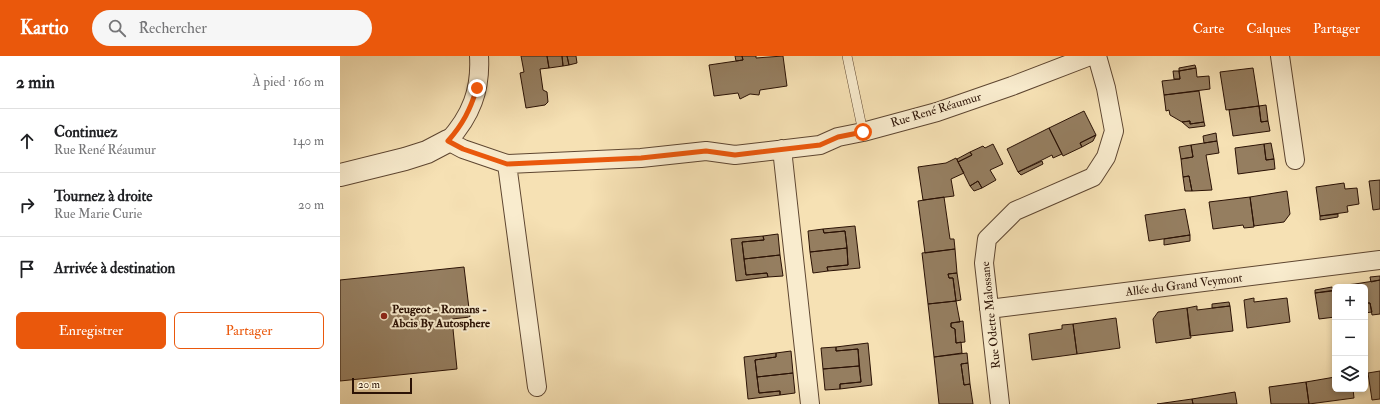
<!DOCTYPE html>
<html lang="fr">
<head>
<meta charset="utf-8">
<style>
  body { margin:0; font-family:"IM FELL Double Pica",serif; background:#f6f6f6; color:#202124 }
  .controls { position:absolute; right:12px; bottom:12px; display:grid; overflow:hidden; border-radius:6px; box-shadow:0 2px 6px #0003 }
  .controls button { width:36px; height:36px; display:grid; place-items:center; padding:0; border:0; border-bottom:1px solid #e0e0e0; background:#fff; color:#202124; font:20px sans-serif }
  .scale { position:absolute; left:12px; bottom:10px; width:60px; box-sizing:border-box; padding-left:4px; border:2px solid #2b1205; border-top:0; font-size:11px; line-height:14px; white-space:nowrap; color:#2b1205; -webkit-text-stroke:3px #f9ecce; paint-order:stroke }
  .stop { position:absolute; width:12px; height:12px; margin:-9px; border:3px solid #ea580c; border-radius:50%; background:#fff }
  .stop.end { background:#ea580c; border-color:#fff; box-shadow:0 1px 4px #0008 }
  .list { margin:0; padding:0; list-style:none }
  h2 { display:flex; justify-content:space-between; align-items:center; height:52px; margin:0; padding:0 16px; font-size:17px }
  h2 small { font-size:13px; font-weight:400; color:#757577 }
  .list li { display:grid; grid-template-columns:26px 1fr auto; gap:12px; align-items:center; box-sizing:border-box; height:64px; padding:0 16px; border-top:1px solid #e0e0e0 }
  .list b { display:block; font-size:15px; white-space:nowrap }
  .list p { margin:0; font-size:13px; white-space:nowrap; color:#757577 }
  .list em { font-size:13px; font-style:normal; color:#757577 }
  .actions { display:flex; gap:8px; padding:12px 16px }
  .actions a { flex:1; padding:9px 0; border:1px solid #ea580c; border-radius:6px; text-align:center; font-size:14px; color:#ea580c }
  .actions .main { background:#ea580c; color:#fff }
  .icon { flex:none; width:22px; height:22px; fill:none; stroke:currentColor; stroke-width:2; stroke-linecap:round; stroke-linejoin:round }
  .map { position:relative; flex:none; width:1040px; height:348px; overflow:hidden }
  header { display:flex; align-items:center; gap:24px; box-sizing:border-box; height:56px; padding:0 20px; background:#ea580c; color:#fff }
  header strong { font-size:19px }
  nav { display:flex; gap:22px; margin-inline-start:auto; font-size:14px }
  .search { width:280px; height:36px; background:#f6f6f6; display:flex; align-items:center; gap:10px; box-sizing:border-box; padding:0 14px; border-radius:22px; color:#757577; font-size:15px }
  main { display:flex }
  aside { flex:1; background:#fff }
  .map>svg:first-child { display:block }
  .building { fill:#957e60; stroke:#2b1205 }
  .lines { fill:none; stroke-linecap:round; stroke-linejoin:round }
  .service-casing { stroke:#5e4631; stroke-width:10 }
  .minor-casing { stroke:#5e4631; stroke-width:20 }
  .tertiary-casing { stroke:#5e4631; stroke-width:24 }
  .service { stroke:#f9ecce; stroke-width:9 }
  .minor { stroke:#f9ecce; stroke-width:18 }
  .tertiary { stroke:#f9ecce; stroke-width:22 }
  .route { stroke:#ea580c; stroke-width:5 }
  .poi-dot { fill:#8f2418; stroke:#f9ecce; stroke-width:1.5 }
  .labels { text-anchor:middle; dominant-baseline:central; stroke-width:4; stroke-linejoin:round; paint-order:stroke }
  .street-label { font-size:12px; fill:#2b1205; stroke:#f9ecce }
  .poi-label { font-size:12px; font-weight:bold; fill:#2b1205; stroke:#f9ecce; text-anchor:start }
</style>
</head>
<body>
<header>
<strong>Kartio</strong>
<div class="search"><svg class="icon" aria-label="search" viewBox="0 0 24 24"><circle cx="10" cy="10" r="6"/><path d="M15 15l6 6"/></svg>Rechercher</div>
<nav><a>Carte</a><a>Calques</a><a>Partager</a></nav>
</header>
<main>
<aside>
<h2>2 min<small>À pied · 160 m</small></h2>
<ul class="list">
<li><svg class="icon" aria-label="ahead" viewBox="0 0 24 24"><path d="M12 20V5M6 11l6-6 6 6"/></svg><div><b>Continuez</b><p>Rue René Réaumur</p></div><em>140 m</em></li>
<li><svg class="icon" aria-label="right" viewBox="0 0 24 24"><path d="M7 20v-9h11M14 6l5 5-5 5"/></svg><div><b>Tournez à droite</b><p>Rue Marie Curie</p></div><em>20 m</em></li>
<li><svg class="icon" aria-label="arrive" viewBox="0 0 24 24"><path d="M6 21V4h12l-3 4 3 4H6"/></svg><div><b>Arrivée à destination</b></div></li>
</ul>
<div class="actions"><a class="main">Enregistrer</a><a>Partager</a></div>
</aside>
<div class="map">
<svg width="1040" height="348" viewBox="0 0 1040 348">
  <rect width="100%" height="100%" fill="#f6e1b4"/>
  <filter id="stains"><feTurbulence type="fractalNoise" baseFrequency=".005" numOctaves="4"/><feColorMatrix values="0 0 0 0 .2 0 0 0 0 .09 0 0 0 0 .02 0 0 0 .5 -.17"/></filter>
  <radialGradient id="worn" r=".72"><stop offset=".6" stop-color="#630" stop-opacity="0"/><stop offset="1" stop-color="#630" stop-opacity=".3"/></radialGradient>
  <!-- building -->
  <path class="building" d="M181 0H207L209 12 200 13 203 34 207 36 208 46 205 49 186 52 180 17 184 16Z
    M207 0H222L223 10 209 12Z
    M222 0H227L229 9 223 10Z
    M227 0H236L237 7 229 9Z
    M395 0H402L403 4 396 5Z
    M402 0H416V2L443 0 447 30 420 34 419 39 410 38 400 43 398 37 374 40 369 9 403 4Z
    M855 9 856 12 839 15V12Z
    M856 12 857 21 869 20 870 33 824 39 822 25 840 23 839 15Z
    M913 12 919 50 886 54 880 16Z
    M833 15H839L840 23H834Z
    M859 35 864 66 850 68V65L842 66 830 59 829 54 826 55 824 39Z
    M926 49 928 65 921 66 919 50Z
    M919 50 921 66 928 65 930 75 893 80 889 54Z
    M744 55 756 79 740 87 742 91 723 100 709 72Z
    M850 65V68L864 66 865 70 849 72 842 66Z
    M709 72 722 98 713 102 712 99 678 116 667 93Z
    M876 77 877 85 864 87 863 80Z
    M756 79 753 85 742 91 740 87Z
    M877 85 879 97 866 99 872 134 852 135 849 120 843 121 841 103 853 101 851 89Z
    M931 87 934 103 926 104 924 88Z
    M653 88 663 108 650 114 656 124 642 132 638 125 630 130 618 106 632 99 630 96 643 90 645 92Z
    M924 88 926 104 934 103 935 113 898 118 895 92Z
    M851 89 853 101 841 103 839 91Z
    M630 96 632 99 618 106 617 103Z
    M616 102 624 117 611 123 614 140 583 144 578 111 606 107Z
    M702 105 703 108 681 119 678 116Z
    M849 120 852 135H845L843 121Z
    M1040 124V153L1033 154 1029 125Z
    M638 125 642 132 634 135 630 130Z
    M1004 127 1005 133 1017 132 1019 148 1007 150 1008 156 980 160 976 131Z
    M947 135 950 158 944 166 914 170 910 141Z
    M604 141 610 183H614L615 193 585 197 578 145Z
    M910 141 914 171 904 172 903 169 873 173 869 146Z
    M845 153 850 179 809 185 805 159Z
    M998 158V161L980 164V160Z
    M515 170 520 212 488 215 487 211 508 209 507 192 505 175 484 177 483 173Z
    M483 173 484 177 505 175 507 192 470 196 468 175Z
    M438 178 440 199 404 203 402 186 424 184 423 180Z
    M850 179V185L824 189V183Z
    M423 180 424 184 402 186 406 219 427 217 428 221 396 225 391 183Z
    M507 192 508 209 487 211 488 215 473 217 470 196Z
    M615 193 617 217 608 218 609 222H613L616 245 588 248 582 197Z
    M440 199 443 220 428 221 427 217 406 219 404 203Z
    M124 211 130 261 112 263 117 313 0 325V224Z
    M617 217 621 244 616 245 613 222H609L608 218Z
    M1040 220V224L1031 226 1030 221Z
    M1040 224V258L1032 259 1030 247H1025V231H1016L1015 228Z
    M1015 228 1016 231H1005V229Z
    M992 231 993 235 975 237V234Z
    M995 234V261L979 263 975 237Z
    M914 242V246L947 242 950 266 907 272 904 244Z
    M616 245 620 266 611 267V271L615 273 616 287 621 286 622 297 594 301 588 248Z
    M889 246 890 250 872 252V248Z
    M1025 247H1030L1032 256 1025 257Z
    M857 250V254L890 250 893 275 850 280 847 252Z
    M847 252 851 282 816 287 813 263 818 256Z
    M776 262 780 292 737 298 733 268Z
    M623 265 625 286 616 287 615 273 611 271V267Z
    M733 268 737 298 692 304 689 278 722 273V269Z
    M528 287 532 329 500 333V328L521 326 518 293 496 295V291Z
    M496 291V295L518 293 519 310 483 313 481 292Z
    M451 295 453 317 417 321 415 304 436 301V297Z
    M436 297V301L415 304 419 337 440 335V339L408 343 404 301Z
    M627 297 628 307 621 308 624 329 630 328 633 348H599L594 301Z
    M628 307 630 328 624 329 621 308Z
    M519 310 521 326 500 328V333L485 334 483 313Z
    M1040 315V343L1032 344 1028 317Z
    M453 317 455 337 440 339V335L419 337 417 321Z
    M995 321V333H1013L1014 342 969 348 966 326Z
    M966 326 969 348H931L929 331Z
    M895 336 897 348H853L852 343Z
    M852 343 853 348H817Z"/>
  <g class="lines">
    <!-- service casing -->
    <g class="service-casing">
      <path id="service" d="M507 0 523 76"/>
    </g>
    <!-- minor casing -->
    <g class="minor-casing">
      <path id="minor" d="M139 0C141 34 131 60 108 85L123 93 167 108 301 102 366 95 395 99 480 89 498 81 523 76 597 56 672 30 750 0
        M940 0 955 104
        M442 93 470 348
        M167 108 197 331
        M649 253 1040 204
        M660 348 644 207 647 183 675 155 753 121 766 101 774 75 766 32 757 0"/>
    </g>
    <!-- tertiary casing -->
    <g class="tertiary-casing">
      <path id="tertiary" d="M0 119 65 103 87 96 108 85"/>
    </g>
    <!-- service -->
    <use href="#service" class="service"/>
    <!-- minor -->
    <use href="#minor" class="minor"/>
    <!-- tertiary -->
    <use href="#tertiary" class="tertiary"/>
  </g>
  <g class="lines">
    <!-- route -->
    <path class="route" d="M137 32C130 54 123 68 108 85L123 93 167 108 301 102 366 95 395 99 480 89 498 81 523 76"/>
  </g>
  <!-- markers -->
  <circle class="poi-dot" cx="44" cy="260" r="4"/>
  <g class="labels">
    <!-- street labels -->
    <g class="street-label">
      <text transform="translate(596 54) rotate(-17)">Rue René Réaumur</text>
      <text transform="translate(844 229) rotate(-7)">Allée du Grand Veymont</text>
      <text transform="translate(651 259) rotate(-96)">Rue Odette Malossane</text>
    </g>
    <!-- poi labels -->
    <g class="poi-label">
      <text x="52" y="253">Peugeot - Romans -<tspan x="52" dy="14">Abcis By Autosphere</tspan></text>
    </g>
  </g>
  <rect width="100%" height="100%" filter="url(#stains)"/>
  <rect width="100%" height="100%" fill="url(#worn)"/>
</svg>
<div class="controls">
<button>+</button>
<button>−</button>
<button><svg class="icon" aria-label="layers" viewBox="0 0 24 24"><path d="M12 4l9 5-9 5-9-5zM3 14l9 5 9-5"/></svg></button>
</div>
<div class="scale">20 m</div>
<div class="stop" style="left:523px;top:76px"></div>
<div class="stop end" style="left:137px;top:32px"></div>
</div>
</main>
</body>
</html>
